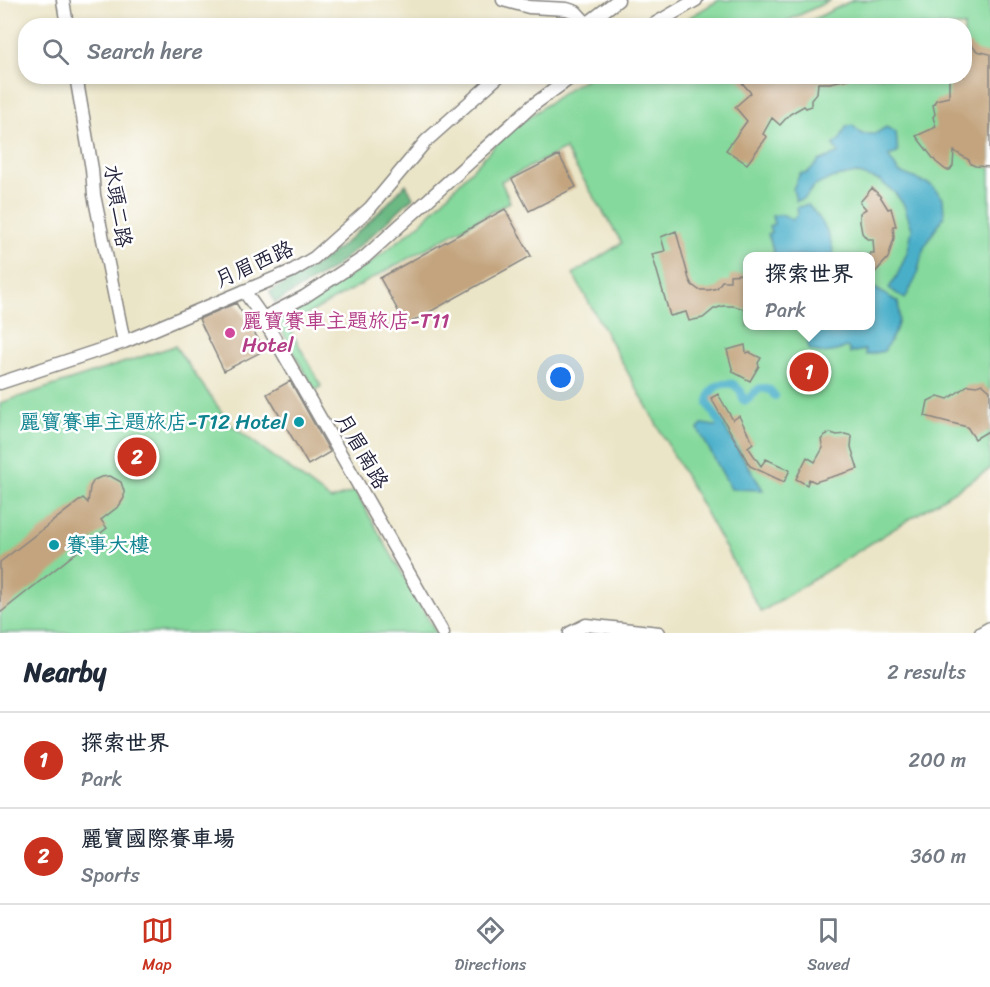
<!DOCTYPE html>
<html lang="en">
<head>
<meta charset="utf-8">
<style>
  body { margin:0; font-family:Sriracha,"LXGW WenKai TC",sans-serif; background:#f6f6f7; color:#1f2937 }
  .you { position:absolute; left:561px; top:378px; width:21px; height:21px; margin:-15px; border:4px solid #fff; border-radius:50%; background:#1a73e8; box-shadow:0 0 0 9px #1a73e833 }
  .badge { display:grid; place-items:center; width:39px; height:39px; border-radius:50%; background:#c8321e; color:#fff; font-size:20px; font-weight:700 }
  .pin { position:absolute; translate:-50% -50%; border:3px solid #fff; box-shadow:0 2px 6px #0006 }
  .popup { position:absolute; left:743px; top:252px; width:132px; height:78px; box-sizing:border-box; display:grid; place-content:center; border-radius:12px; background:#fff; filter:drop-shadow(0 2px 4px #0005); font-size:20px; white-space:nowrap; color:#747a83 }
  .popup b { font-size:22px; color:#1f2937 }
  .popup::after { content:''; position:absolute; left:50%; top:100%; margin-left:-12px; border:12px solid transparent; border-top-color:#fff }
  .list { margin:0; padding:0; list-style:none }
  h2 { display:flex; justify-content:space-between; align-items:center; height:78px; margin:0; padding:0 24px; font-size:26px }
  h2 small { font-size:20px; font-weight:400; color:#747a83 }
  .list li { display:grid; grid-template-columns:39px 1fr auto; gap:18px; align-items:center; box-sizing:border-box; height:96px; padding:0 24px; border-top:2px solid #e0e1e3 }
  .list b { display:block; font-size:22px; white-space:nowrap }
  .list p { margin:0; font-size:20px; white-space:nowrap; color:#747a83 }
  .list em { font-size:20px; font-style:normal; color:#747a83 }
  .icon { flex:none; width:33px; height:33px; fill:none; stroke:currentColor; stroke-width:2; stroke-linecap:round; stroke-linejoin:round }
  .map { position:relative; flex:none; width:990px; height:633px; overflow:hidden }
  .search { position:absolute; background:#fff; box-shadow:0 3px 9px #0003; left:18px; right:18px; top:18px; height:66px; display:flex; align-items:center; gap:15px; box-sizing:border-box; padding:0 21px; border-radius:24px; color:#747a83; font-size:22px }
  .sheet { height:270px; background:#fff }
  nav { display:flex; justify-content:space-around; align-items:center; box-sizing:border-box; height:84px; border-top:2px solid #e0e1e3; background:#fff; font-size:16px; color:#747a83 }
  nav a { display:grid; justify-items:center; gap:3px }
  nav .on { color:#c8321e }
  .map>svg:first-child { display:block }
  .green { fill:#85d99c; stroke:#547e6c; stroke-width:1.5; fill-rule:evenodd }
  .forest { fill:#6cb984; stroke:#476e60; stroke-width:1.5 }
  .water { fill:#4aafc9; stroke:#366882; stroke-width:1.5 }
  .lines { fill:none; stroke-linecap:round; stroke-linejoin:round }
  .canal { stroke:#4aafc9; stroke-width:8 }
  .building { fill:#c3a47e }
  .minor-casing { stroke:#868481; stroke-width:15 }
  .minor { stroke:#fff; stroke-width:12 }
  .hotel-dot { fill:#d1479c; stroke:#fff; stroke-width:2 }
  .culture-dot { fill:#0f9aa8; stroke:#fff; stroke-width:2 }
  .labels { text-anchor:middle; dominant-baseline:central; stroke-width:5; stroke-linejoin:round; paint-order:stroke }
  .street-label { font-size:21px; fill:#22223b; stroke:#fff }
  .hotel-label { font-size:21px; fill:#b23c85; stroke:#fff; text-anchor:start }
  .culture-label { font-size:21px; fill:#0d838f; stroke:#fff; text-anchor:end }
</style>
</head>
<body>
<div class="map">
<svg width="990" height="633" viewBox="0 0 990 633">
  <rect width="100%" height="100%" fill="#fff"/>
  <filter id="ink" filterUnits="userSpaceOnUse"><feTurbulence type="fractalNoise" baseFrequency=".0167" numOctaves="2"/><feDisplacementMap in="SourceGraphic" scale="12" xChannelSelector="R" yChannelSelector="G"/><feConvolveMatrix kernelMatrix="1 2 1 2 8 2 1 2 1" color-interpolation-filters="sRGB"/></filter>
  <filter id="wash" filterUnits="userSpaceOnUse"><feTurbulence type="fractalNoise" baseFrequency=".008" numOctaves="4" result="noise"/><feDisplacementMap in="SourceGraphic" scale="24" xChannelSelector="R" yChannelSelector="G"/><feGaussianBlur stdDeviation="1.35" result="paint"/><feColorMatrix in="noise" values="0 0 0 0 0 0 0 0 0 0 0 0 0 0 0 0 0 1.4 0 .05"/><feComposite in="paint" operator="in"/></filter>
  <g filter="url(#wash)">
    <rect width="100%" height="100%" fill="#ebe5c7"/>
    <!-- green -->
    <path class="green" d="M719 0H831L791 19 781 25H676Z
      M853 0H990V469L761 612 573 274 622 243 565 149 501 181 510 202 288 325 321 386 315 391 275 318 366 266 420 224 508 132 570 88 589 77 964 76V26L802 25ZM748 256H870V326H748Z
      M175 346 230 424 331 500 355 491 436 633H0V403Z"/>
    <!-- forest -->
    <path class="forest" d="M406 184 413 197 381 227 334 268 275 303 270 292C286 282 303 274 319 263 351 240 380 213 406 184Z"/>
    <!-- water -->
    <path class="water" d="M852 125 862 134H875L886 127 896 132 898 153 888 156 899 172 931 185 943 198 944 216 924 247 916 278 905 299 889 288 897 276 908 250 912 229 904 205 895 193 880 181 856 173 831 178 813 187 805 198 796 201 793 189 800 173H807L819 161 839 153 833 145 840 139 846 127Z
      M808 205C823 220 831 235 834 256H775L768 234 771 233 769 226 774 224 772 216C783 213 783 214 792 220L798 213 797 207Z
      M871 286 898 302C902 324 895 333 884 351L866 355 865 350 850 353 849 349 846 347C835 353 821 355 809 349L807 336 799 326H870Z
      M721 422 763 490 731 489 698 429 703 424 715 426Z"/>
    <g class="lines">
      <!-- canal -->
      <path class="canal" d="M720 423 708 404C709 388 718 382 733 384L741 391 743 400 746 401C752 397 755 390 761 388L770 390 775 396"/>
    </g>
    <g id="blocks">
      <!-- building -->
      <path class="building" d="M969 43 977 51 990 54V167L975 166 971 164 969 160 954 151 953 166 950 170H946L936 162 916 136 936 127 933 117 935 114 933 105 936 100 949 97V76H964V47Z
        M736 76H848V79L830 83H818L817 93 811 100V106L806 108 804 106 790 114 780 125 772 118 763 134 767 137 747 164 726 150 747 121 735 107 751 93Z
        M559 155 576 187 529 211 512 179Z
        M872 188 880 196 888 209 891 208 896 226H893L894 238 888 258 870 278V253H874L873 239H867L862 233 860 222V213L866 209 860 202Z
        M505 209 531 256 406 325 380 278Z
        M676 231 689 279 692 285 699 290H709L717 288 722 281H730V275L743 274 747 282V310L734 306H723L714 309 703 318 689 321 686 312 670 316 652 254 665 251 661 237Z
        M236 303 265 350 224 371 199 319Z
        M745 345 746 353 749 352 761 358 758 363 759 366 750 381 733 372 727 350Z
        M290 381 330 452 308 465 267 394Z
        M982 384 990 391V430L975 439 967 427 925 416 928 401 938 396 948 399 968 385 977 386Z
        M718 394 733 420 739 416 753 443 748 447 761 466 766 459 790 470 784 482 750 466 711 398Z
        M831 433 837 435 845 434 852 436 851 447 858 469 815 482 809 479 807 485 796 479 807 457 815 462 823 448 821 440 825 435Z
        M110 476 121 482 124 491V498L119 506 101 520 107 528 0 613V562L83 498 88 503 90 487 94 480 101 477Z"/>
    </g>
  </g>
  <g filter="url(#ink)">
    <use href="#blocks" fill-opacity="0" stroke="#868481" stroke-width="1.5"/>
    <g class="lines">
      <!-- minor casing -->
      <g class="minor-casing">
        <path id="minor" d="M63 0 67 26
          M503 0 529 7 567 9 576 12 587 24
          M584 26 618 0
          M651 26 696 0
          M76 76 92 169 94 195 124 342
          M244 291 263 318 443 633
          M263 318 304 297 365 257 533 105 573 76
          M0 383 124 342 292 271 314 258 370 208 426 141 499 76
          M570 633 586 625 659 633
          M981 633 990 628"/>
      </g>
      <!-- minor -->
      <use href="#minor" class="minor"/>
    </g>
  </g>
  <!-- markers -->
  <circle class="hotel-dot" cx="230" cy="333" r="6"/>
  <g class="culture-dot">
    <circle cx="299" cy="422" r="6"/>
    <circle cx="54" cy="545" r="6"/>
  </g>
  <g class="labels">
    <!-- street labels -->
    <g class="street-label">
      <text transform="translate(118 206) rotate(81)">水頭二路</text>
      <text transform="translate(254 264) rotate(-24)">月眉西路</text>
      <text transform="translate(362 451) rotate(60)">月眉南路</text>
    </g>
    <!-- hotel labels -->
    <g class="hotel-label">
      <text x="242" y="321">麗寶賽車主題旅店-T11<tspan x="242" dy="24">Hotel</tspan></text>
    </g>
    <!-- culture labels -->
    <g class="culture-label">
      <text x="287" y="422">麗寶賽車主題旅店-T12 Hotel</text>
      <text x="66" y="545" text-anchor="start">賽事大樓</text>
    </g>
  </g>
</svg>
<div class="you"></div>
<div class="pin badge" style="left:809px;top:372px">1</div>
<div class="popup"><b>探索世界</b>Park</div>
<div class="pin badge" style="left:137px;top:457px">2</div>
<div class="search"><svg class="icon" aria-label="search" viewBox="0 0 24 24"><circle cx="10" cy="10" r="6"/><path d="M15 15l6 6"/></svg>Search here</div>
</div>
<section class="sheet">
<h2>Nearby<small>2 results</small></h2>
<ul class="list">
<li><span class="badge">1</span><div><b>探索世界</b><p>Park</p></div><em>200 m</em></li>
<li><span class="badge">2</span><div><b>麗寶國際賽車場</b><p>Sports</p></div><em>360 m</em></li>
</ul>
</section>
<nav>
<a class="on"><svg class="icon" aria-label="map" viewBox="0 0 24 24"><path d="M3 6l6-2 6 2 6-2v14l-6 2-6-2-6 2zM9 4v14M15 6v14"/></svg>Map</a>
<a><svg class="icon" aria-label="directions" viewBox="0 0 24 24"><path d="M12 3l9 9-9 9-9-9zM9 14v-3h6M13 9l2 2-2 2"/></svg>Directions</a>
<a><svg class="icon" aria-label="saved" viewBox="0 0 24 24"><path d="M7 4h10v16l-5-4-5 4z"/></svg>Saved</a>
</nav>
</body>
</html>
